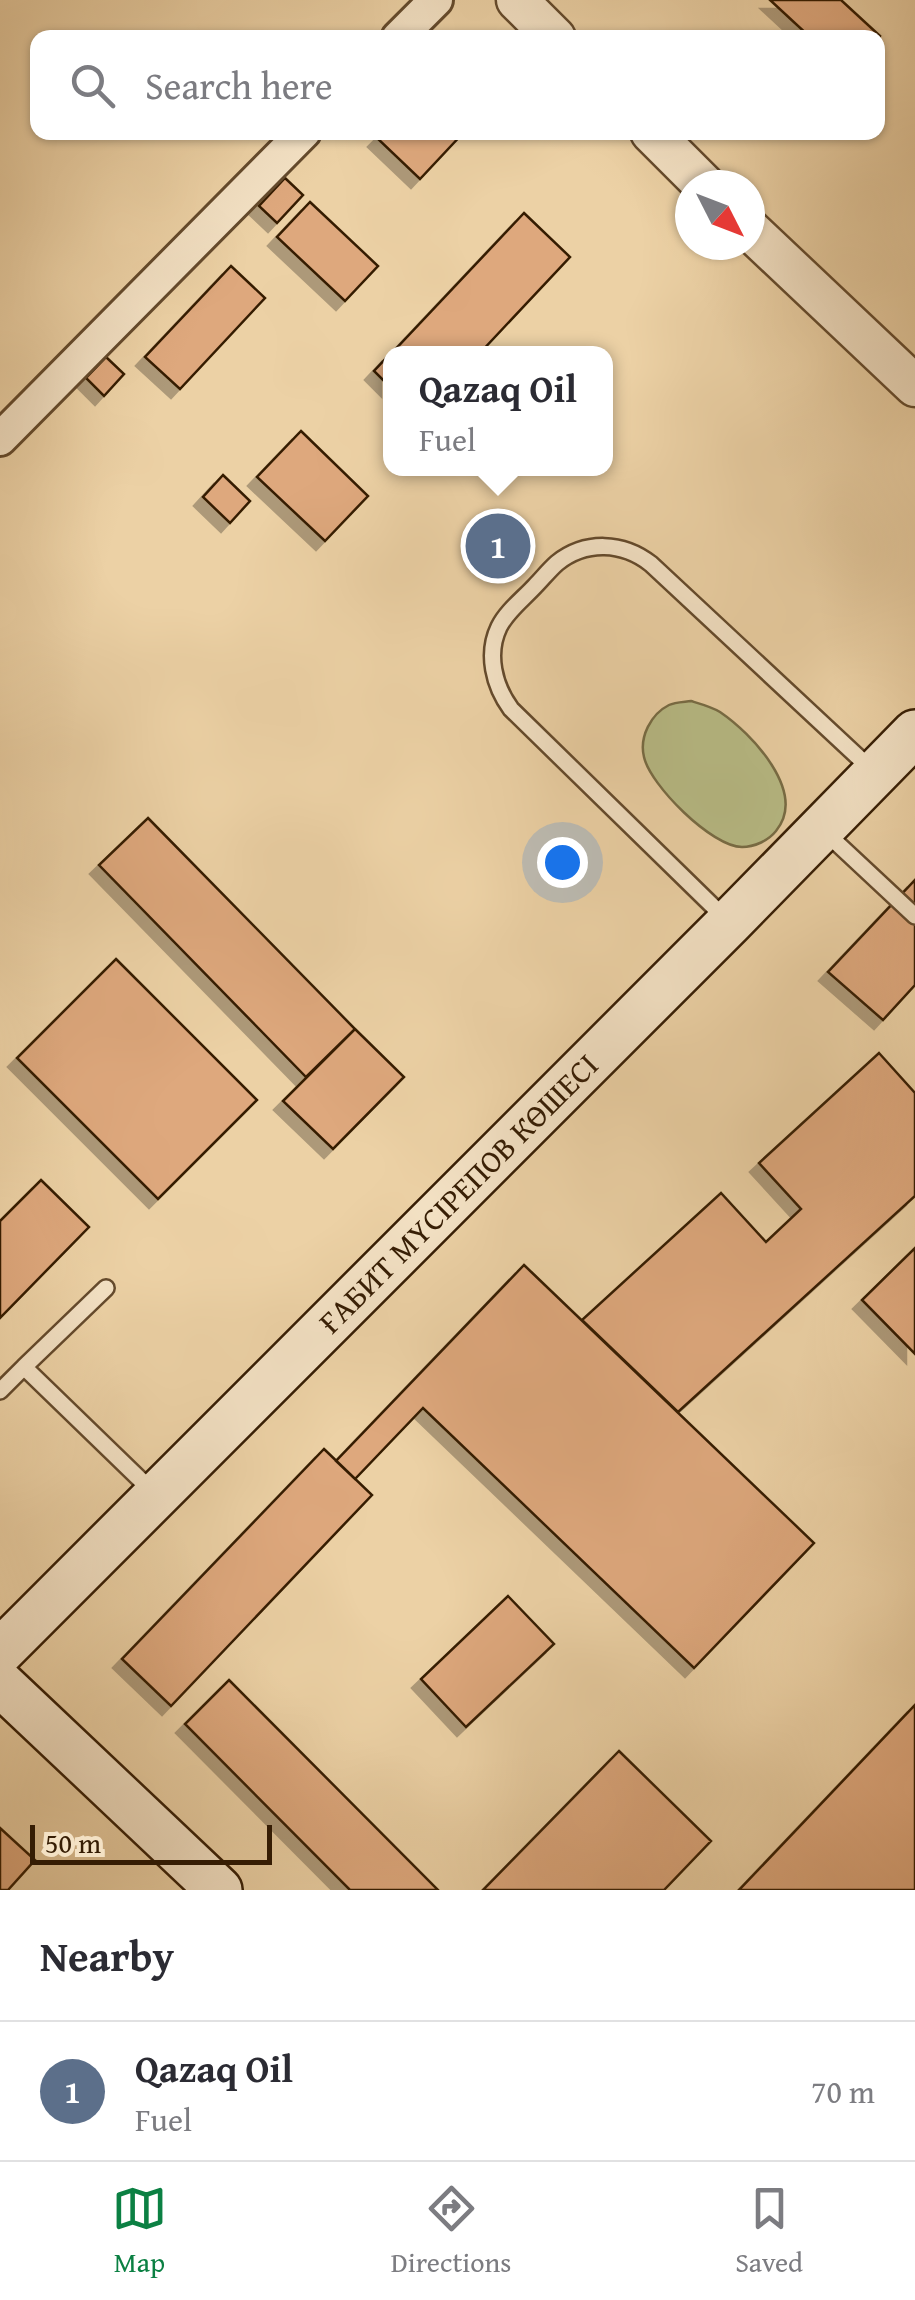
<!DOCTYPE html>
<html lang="en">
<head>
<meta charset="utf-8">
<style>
  body { margin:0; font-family:"Gentium Book Plus",serif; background:#f7f7f7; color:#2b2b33 }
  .compass { position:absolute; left:675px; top:170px; width:90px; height:90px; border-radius:50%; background:#fff; box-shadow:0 2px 8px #0004; rotate:132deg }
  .scale { position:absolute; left:30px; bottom:25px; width:242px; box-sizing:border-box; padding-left:10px; border:5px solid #361d04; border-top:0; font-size:28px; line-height:35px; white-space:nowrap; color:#361d04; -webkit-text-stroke:8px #f3e1c4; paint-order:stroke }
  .you { position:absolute; left:562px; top:862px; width:35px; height:35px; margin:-25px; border:8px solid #fff; border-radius:50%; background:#1a73e8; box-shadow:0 0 0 15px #1a73e833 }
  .badge { display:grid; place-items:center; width:65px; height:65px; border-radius:50%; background:#0b8043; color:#fff; font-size:32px; font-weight:700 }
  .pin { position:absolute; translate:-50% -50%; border:5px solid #fff; box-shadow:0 2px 10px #0006 }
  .popup { position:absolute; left:383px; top:346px; width:230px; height:130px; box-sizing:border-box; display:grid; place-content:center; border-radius:20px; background:#fff; filter:drop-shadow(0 2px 8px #0005); font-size:32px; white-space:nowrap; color:#7c7c81 }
  .popup b { font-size:38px; color:#2b2b33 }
  .popup::after { content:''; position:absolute; left:50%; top:100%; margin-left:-20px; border:20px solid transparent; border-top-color:#fff }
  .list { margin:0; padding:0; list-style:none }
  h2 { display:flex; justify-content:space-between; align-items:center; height:130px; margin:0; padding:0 40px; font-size:42px }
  h2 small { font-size:32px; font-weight:400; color:#7c7c81 }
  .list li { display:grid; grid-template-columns:65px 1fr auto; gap:30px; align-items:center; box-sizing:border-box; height:140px; padding:0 40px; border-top:2px solid #e1e1e2 }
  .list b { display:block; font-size:38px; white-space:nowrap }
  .list p { margin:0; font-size:32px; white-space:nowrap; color:#7c7c81 }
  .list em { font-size:32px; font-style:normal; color:#7c7c81 }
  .icon { flex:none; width:55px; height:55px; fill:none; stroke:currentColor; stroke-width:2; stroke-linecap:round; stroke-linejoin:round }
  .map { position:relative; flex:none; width:915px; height:1890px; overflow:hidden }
  .search { position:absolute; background:#fff; box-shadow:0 2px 8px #0004; left:30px; right:30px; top:30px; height:110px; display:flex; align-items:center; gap:25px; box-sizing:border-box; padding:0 35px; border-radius:20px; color:#7c7c81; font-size:38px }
  .sheet { height:270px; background:#fff }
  nav { display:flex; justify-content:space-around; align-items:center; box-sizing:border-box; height:140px; border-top:2px solid #e1e1e2; background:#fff; font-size:28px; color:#7c7c81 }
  nav a { display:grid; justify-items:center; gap:5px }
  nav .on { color:#0b8043 }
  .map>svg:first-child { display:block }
  .green { fill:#b8bc86; stroke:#776c45; stroke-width:2.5 }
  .building { fill:#dea87d; stroke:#361d04; stroke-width:2.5; filter:url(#shadow) }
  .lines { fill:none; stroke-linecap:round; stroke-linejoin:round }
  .service-casing { stroke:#644a2c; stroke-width:20 }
  .minor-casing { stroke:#644a2c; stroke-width:38 }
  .tertiary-casing { stroke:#644a2c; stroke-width:45 }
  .secondary-casing { stroke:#361d04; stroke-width:50 }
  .service { stroke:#f3e1c4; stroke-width:15 }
  .minor { stroke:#f3e1c4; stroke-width:32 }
  .tertiary { stroke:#f3e1c4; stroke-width:40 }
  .secondary { stroke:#f3e1c4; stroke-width:45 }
  .labels { text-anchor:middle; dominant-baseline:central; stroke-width:8; stroke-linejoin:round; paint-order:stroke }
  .street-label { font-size:32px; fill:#361d04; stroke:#f3e1c4 }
</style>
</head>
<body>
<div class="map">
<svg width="915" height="1890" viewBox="0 0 915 1890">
  <defs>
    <filter id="shadow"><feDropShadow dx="-9" dy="9" stdDeviation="0" flood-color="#0004"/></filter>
  </defs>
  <rect width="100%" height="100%" fill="#ecd1a5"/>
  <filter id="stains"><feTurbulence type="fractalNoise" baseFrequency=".002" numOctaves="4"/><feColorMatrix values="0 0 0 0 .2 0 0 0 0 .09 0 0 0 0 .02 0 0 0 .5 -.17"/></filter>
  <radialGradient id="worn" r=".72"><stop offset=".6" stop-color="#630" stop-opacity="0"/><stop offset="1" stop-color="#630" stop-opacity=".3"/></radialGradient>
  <!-- green -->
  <path class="green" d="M691 701C701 704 712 707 720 712 751 733 808 792 776 831 768 841 754 847 742 847 712 847 650 785 644 757 639 737 651 714 669 705 675 702 684 702 691 701Z"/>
  <!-- building -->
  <path class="building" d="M770 0H841L880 36 878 39 811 38Z
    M383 132H464L420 179 377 138Z
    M285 178 303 195 277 223 259 206Z
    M310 202 378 266 345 301 277 237Z
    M524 213 570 257 479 354H391Z
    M231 266 265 298 180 389 145 357Z
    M390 354V387L374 371Z
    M106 357 124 374 104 396 86 378Z
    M301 431 368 496 325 541 257 477Z
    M223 475 250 501 230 523 203 497Z
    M148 818 355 1029 306 1077 99 865Z
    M915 880V985L883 1020 828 972Z
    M116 959 257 1100 158 1199 17 1058Z
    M355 1029 404 1077 333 1149 283 1101Z
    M879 1053 915 1093V1196L678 1412 582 1320 721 1193 766 1242 801 1209 759 1163Z
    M41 1180 89 1227 0 1318V1221Z
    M915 1248V1354L862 1300Z
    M524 1265 814 1543 694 1668 423 1408 355 1479 336 1461Z
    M324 1449 372 1495 171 1706 122 1659Z
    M508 1596 554 1644 466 1727 421 1679Z
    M229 1680 438 1890H350L185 1724Z
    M915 1705V1890H739Z
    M619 1751 711 1841 664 1890H483Z
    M0 1828 35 1860 8 1890H0Z"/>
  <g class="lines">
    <!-- service casing -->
    <g class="service-casing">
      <path id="service" d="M824 831 915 916
        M728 921 511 709C494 686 486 654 499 627 507 611 523 599 535 586 542 579 549 570 557 563 586 540 623 542 651 564L872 770
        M106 1288 24 1367 153 1492
        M0 1391 24 1367"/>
    </g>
    <!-- minor casing -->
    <g class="minor-casing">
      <path id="minor" d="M398 38 436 0
        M0 439 304 132"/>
    </g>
    <!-- tertiary casing -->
    <g class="tertiary-casing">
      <path id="tertiary" d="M517 0 555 38
        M651 132 704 185
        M750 230 915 386"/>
    </g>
    <!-- secondary casing -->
    <g class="secondary-casing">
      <path id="secondary" d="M0 1652 729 923 915 733
        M0 1683 219 1890"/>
    </g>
    <!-- service -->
    <use href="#service" class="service"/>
    <!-- minor -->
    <use href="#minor" class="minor"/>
    <!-- tertiary -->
    <use href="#tertiary" class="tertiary"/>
    <!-- secondary -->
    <use href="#secondary" class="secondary"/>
  </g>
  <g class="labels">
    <!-- street labels -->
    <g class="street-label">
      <text transform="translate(458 1193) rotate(-45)">ҒАБИТ МҮСІРЕПОВ КӨШЕСІ</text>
    </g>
  </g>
  <rect width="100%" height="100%" filter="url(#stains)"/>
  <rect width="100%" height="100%" fill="url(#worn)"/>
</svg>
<svg class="compass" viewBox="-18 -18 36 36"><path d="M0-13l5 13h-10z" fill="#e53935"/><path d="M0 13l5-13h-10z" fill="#7c7c81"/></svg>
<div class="scale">50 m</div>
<div class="you"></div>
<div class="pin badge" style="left:498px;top:546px;background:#5c6f8a">1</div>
<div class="popup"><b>Qazaq Oil</b>Fuel</div>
<div class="search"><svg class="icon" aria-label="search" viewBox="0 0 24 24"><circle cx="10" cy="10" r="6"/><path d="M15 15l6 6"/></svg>Search here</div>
</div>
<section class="sheet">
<h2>Nearby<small></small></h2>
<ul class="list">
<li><span class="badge" style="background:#5c6f8a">1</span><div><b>Qazaq Oil</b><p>Fuel</p></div><em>70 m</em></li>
</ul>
</section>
<nav>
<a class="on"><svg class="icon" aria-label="map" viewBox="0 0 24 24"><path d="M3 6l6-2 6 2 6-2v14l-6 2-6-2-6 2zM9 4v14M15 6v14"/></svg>Map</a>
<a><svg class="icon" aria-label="directions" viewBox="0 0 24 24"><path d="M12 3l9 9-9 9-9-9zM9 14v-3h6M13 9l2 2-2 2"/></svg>Directions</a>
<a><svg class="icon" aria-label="saved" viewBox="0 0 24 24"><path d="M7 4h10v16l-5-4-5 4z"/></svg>Saved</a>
</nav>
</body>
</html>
